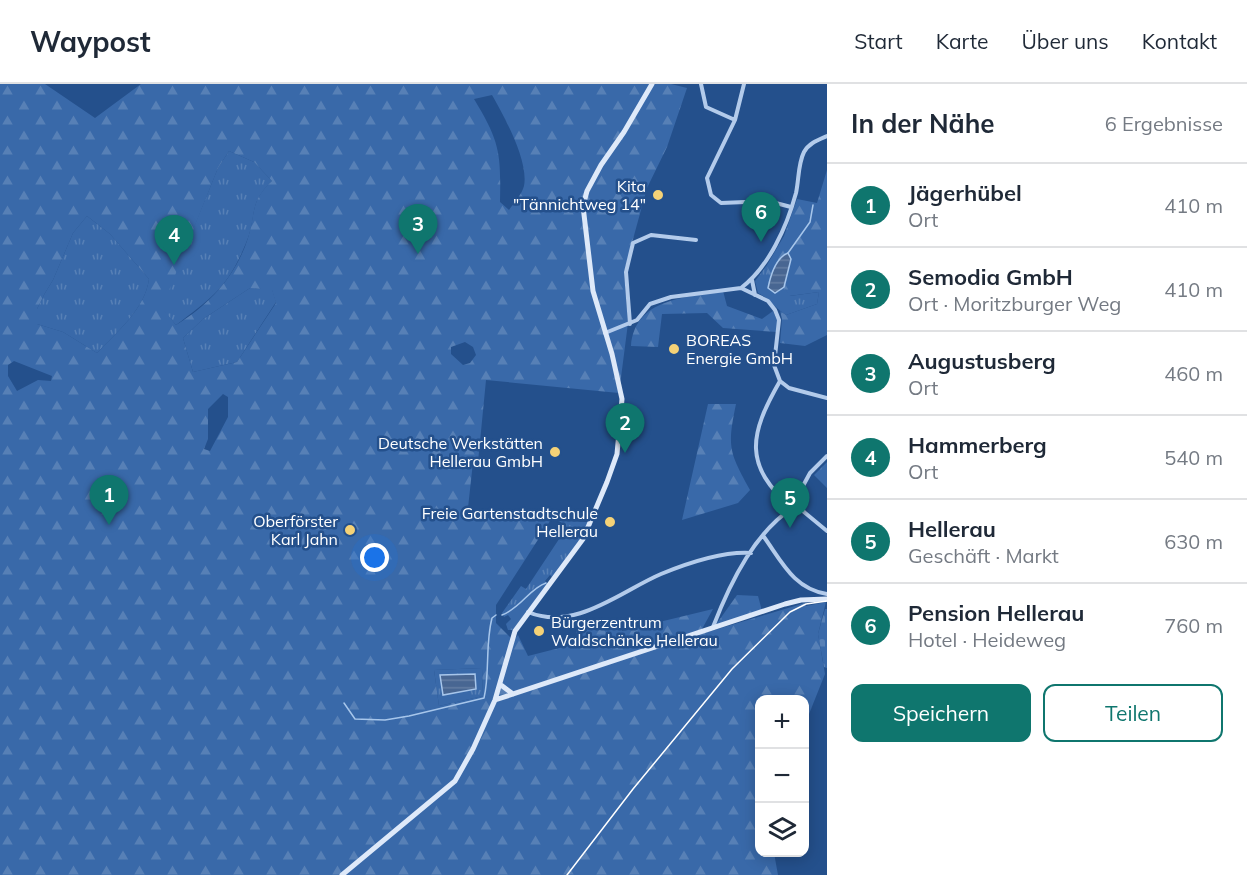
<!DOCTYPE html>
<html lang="de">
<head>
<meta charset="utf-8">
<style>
  body { margin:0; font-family:Mulish,sans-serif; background:#f6f6f7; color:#1f2937 }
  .controls { position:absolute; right:18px; bottom:18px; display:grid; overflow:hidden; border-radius:12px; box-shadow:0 3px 15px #0003 }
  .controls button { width:54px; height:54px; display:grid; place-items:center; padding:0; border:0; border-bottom:2px solid #e0e1e3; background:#fff; color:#1f2937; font:30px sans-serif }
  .you { position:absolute; left:375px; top:474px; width:21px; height:21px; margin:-15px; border:4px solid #fff; border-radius:50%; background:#1a73e8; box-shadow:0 0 0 9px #1a73e833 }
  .badge { display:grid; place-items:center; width:39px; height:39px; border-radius:50%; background:#0f766e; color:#fff; font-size:20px; font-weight:700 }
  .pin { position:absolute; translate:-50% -50px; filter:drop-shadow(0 2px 3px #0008) }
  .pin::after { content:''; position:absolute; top:32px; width:21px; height:18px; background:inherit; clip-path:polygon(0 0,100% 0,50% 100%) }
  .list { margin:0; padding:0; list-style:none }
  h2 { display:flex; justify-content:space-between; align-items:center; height:78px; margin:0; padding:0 24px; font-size:26px }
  h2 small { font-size:20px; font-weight:400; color:#747a83 }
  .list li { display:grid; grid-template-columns:39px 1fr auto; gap:18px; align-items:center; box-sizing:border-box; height:84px; padding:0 24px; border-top:2px solid #e0e1e3 }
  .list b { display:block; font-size:22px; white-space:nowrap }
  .list p { margin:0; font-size:20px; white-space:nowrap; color:#747a83 }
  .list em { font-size:20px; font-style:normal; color:#747a83 }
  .actions { display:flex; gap:12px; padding:18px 24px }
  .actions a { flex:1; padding:14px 0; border:2px solid #0f766e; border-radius:12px; text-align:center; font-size:21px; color:#0f766e }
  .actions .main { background:#0f766e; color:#fff }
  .icon { flex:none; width:33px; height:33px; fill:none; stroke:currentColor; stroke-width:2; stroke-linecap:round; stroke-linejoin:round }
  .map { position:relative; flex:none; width:827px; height:791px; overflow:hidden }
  header { display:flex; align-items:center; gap:36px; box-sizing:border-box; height:84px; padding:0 30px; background:#fff; border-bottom:2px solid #e0e1e3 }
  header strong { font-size:28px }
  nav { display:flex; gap:33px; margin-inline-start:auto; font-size:21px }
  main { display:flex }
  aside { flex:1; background:#fff }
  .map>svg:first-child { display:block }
  .grass { fill:url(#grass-tufts) }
  .forest { fill:url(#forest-firs); fill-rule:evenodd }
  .cemetery { fill:url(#cemetery-stones) }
  .water { fill:url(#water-rules); stroke:#a7c6eb; stroke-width:1.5 }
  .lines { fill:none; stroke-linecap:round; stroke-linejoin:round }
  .stream { stroke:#a7c6eb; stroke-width:1.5 }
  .street { stroke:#b3cbeb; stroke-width:4 }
  .secondary { stroke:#dee9f9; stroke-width:5 }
  .tram { stroke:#fff; stroke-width:1.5 }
  .poi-dot { fill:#f5d277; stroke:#24508c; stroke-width:2 }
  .labels { text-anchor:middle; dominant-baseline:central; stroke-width:5; stroke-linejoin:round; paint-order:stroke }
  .poi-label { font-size:16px; fill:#fff; stroke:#24508c; text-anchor:end }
</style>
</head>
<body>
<header>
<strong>Waypost</strong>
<nav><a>Start</a><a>Karte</a><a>Über uns</a><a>Kontakt</a></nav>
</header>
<main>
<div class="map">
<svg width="827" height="791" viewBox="0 0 827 791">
  <defs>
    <pattern id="grass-tufts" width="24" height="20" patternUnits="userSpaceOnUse" patternTransform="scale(1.5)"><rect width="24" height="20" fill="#3969a9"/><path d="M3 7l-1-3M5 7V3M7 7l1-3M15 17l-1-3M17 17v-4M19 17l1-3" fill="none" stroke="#5780b6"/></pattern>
    <pattern id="forest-firs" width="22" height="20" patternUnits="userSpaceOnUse" patternTransform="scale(1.5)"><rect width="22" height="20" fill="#3969a9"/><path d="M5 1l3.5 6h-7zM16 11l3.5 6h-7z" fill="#5780b6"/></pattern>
    <pattern id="cemetery-stones" width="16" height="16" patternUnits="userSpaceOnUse" patternTransform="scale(1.5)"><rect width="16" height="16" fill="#3969a9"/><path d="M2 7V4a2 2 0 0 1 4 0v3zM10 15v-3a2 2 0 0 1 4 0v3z" fill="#5780b6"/></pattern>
    <pattern id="water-rules" width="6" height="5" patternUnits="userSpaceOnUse" patternTransform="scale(1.5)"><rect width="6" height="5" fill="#486692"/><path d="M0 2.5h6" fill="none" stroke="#637da2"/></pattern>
  </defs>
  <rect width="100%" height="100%" fill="#24508c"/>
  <!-- grass -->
  <path class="grass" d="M229 67 254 78 272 97C247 121 258 130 246 159 228 203 213 213 176 241L161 224 218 84Z
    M87 132 110 150 149 195C145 225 117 248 97 269L63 248 37 240V225L45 209 53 196 73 149Z
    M767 181 771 196 768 203 778 208 784 203 790 212 819 208 817 220 786 231C776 225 770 215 758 209L755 197Z
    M250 204 272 205 276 218 237 278 193 288 183 254 203 235Z
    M827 378V404L814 391Z
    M559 437 589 438 585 449 553 494 550 491 545 497 548 500 513 546H508L506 540 511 535 508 531 504 533 502 529 521 502 526 505 567 443Z
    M482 584 483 612 439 622 434 586Z"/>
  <!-- forest -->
  <path class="forest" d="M0 0H45L95 34 141 0H671L687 4 667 63 647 104 624 188 628 239 619 309 486 296 478 378H473L467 433 550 437 496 521V539L513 556 518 551 528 572 579 559 576 547 619 535 622 547 713 525 702 545 704 549 805 519 806 522 826 518 818 550 825 590 805 640 804 616H760V768L774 769 778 791H0ZM492 11C504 32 529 77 524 102 522 110 514 119 509 126L500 118C501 69 500 58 474 15ZM229 67 254 78 272 97C250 117 256 128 248 154 236 192 209 221 176 241L162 224 218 84ZM87 132 110 150 149 195C145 225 117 248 97 269L63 248 37 240V225L45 209 53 196 73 149ZM250 204 272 206 276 219 237 278 193 288 183 254 203 235ZM465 258 473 263 476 271 470 279 463 281 451 270V263ZM14 277 52 292 51 297 38 296 17 307 8 292V281ZM223 310 228 313V333L210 367 204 365 208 355V325ZM482 584 483 612 439 622 434 586Z
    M827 86V251L805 262 780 259 782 235 780 227 786 231 817 220 819 208 789 212 784 203 790 171 782 172 769 194 767 181 784 152 797 115 817 119Z
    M723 207 727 222 762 235 773 227 777 236V248L723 244 707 229 662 230 658 263 631 262C635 214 685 214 723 207Z
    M708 320H736C727 363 729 368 750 406L738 419 682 436Z
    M737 511 758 512 762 527 715 542Z"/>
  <!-- cemetery -->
  <path class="cemetery" d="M825 525H827V584L824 583 818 550Z"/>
  <!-- water -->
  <path class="water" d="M788 169 791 175 784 203 775 209 768 204C770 194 775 174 788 169Z
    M475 590 476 605 443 611 440 591Z"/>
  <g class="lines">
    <!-- stream -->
    <path class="stream" d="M788 169 810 138 813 121
      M502 531C521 524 530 504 546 499
      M344 619 355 635 385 636 409 632 484 614C490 589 485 561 492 534L496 531"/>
    <!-- street -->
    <path class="street" d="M701 0 706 23 735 36
      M744 0 735 36 707 94 711 111 721 119 768 117 791 123
      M752 196 755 211
      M741 204C769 183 787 142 796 109 799 95 798 80 804 68 809 59 818 56 827 52
      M630 240 626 188 633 159 651 151 696 156
      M605 249 637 236 650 220 671 213 741 204 768 217 775 226 779 236 774 281 780 297 789 304 827 314
      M780 297C749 351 743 381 792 424
      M827 372 810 389 797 413 804 428 827 447
      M764 453C782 478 794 505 827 510
      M528 528C575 548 621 507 661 490 688 479 722 467 751 469
      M713 543C730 499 756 444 799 420"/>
    <!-- secondary -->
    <path class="secondary" d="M501 601 513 610
      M495 616 785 520 801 516 827 515
      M342 791 455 697 473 665 495 616 515 547 583 455 607 398 617 370 622 315 612 270 593 207 583 122 587 107 601 81 624 48 652 0"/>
    <!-- tram -->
    <path class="tram" d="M567 791 633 705 732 585 790 528 806 520 827 517"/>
  </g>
  <!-- markers -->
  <g class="poi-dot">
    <circle cx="658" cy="111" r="6"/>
    <circle cx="674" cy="265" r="6"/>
    <circle cx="555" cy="368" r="6"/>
    <circle cx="610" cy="438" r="6"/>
    <circle cx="350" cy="446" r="6"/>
    <circle cx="539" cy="547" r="6"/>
  </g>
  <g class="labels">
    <!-- poi labels -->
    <g class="poi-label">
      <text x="646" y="102">Kita<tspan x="646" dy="18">"Tännichtweg 14"</tspan></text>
      <text x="686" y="256" text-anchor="start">BOREAS<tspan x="686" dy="18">Energie GmbH</tspan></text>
      <text x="543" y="359">Deutsche Werkstätten<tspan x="543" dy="18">Hellerau GmbH</tspan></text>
      <text x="598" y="429">Freie Gartenstadtschule<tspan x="598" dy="18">Hellerau</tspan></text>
      <text x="338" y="437">Oberförster<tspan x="338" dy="18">Karl Jahn</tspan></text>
      <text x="551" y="538" text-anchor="start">Bürgerzentrum<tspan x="551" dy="18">Waldschänke Hellerau</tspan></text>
    </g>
  </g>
</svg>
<div class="controls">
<button>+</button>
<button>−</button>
<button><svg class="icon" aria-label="layers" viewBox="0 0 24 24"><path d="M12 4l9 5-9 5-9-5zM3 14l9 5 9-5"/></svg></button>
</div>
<div class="you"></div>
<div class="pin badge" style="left:109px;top:441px">1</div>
<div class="pin badge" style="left:625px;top:369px">2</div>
<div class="pin badge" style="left:418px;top:170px">3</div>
<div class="pin badge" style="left:174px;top:181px">4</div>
<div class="pin badge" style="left:790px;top:444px">5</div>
<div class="pin badge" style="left:761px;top:158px">6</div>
</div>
<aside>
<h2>In der Nähe<small>6 Ergebnisse</small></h2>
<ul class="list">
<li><span class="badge">1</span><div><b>Jägerhübel</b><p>Ort</p></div><em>410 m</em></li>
<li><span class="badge">2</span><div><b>Semodia GmbH</b><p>Ort · Moritzburger Weg</p></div><em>410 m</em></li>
<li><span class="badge">3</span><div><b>Augustusberg</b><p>Ort</p></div><em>460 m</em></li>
<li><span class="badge">4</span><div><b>Hammerberg</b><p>Ort</p></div><em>540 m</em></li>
<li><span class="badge">5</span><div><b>Hellerau</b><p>Geschäft · Markt</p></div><em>630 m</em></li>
<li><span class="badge">6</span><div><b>Pension Hellerau</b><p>Hotel · Heideweg</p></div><em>760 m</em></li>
</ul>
<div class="actions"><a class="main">Speichern</a><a>Teilen</a></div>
</aside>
</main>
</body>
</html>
